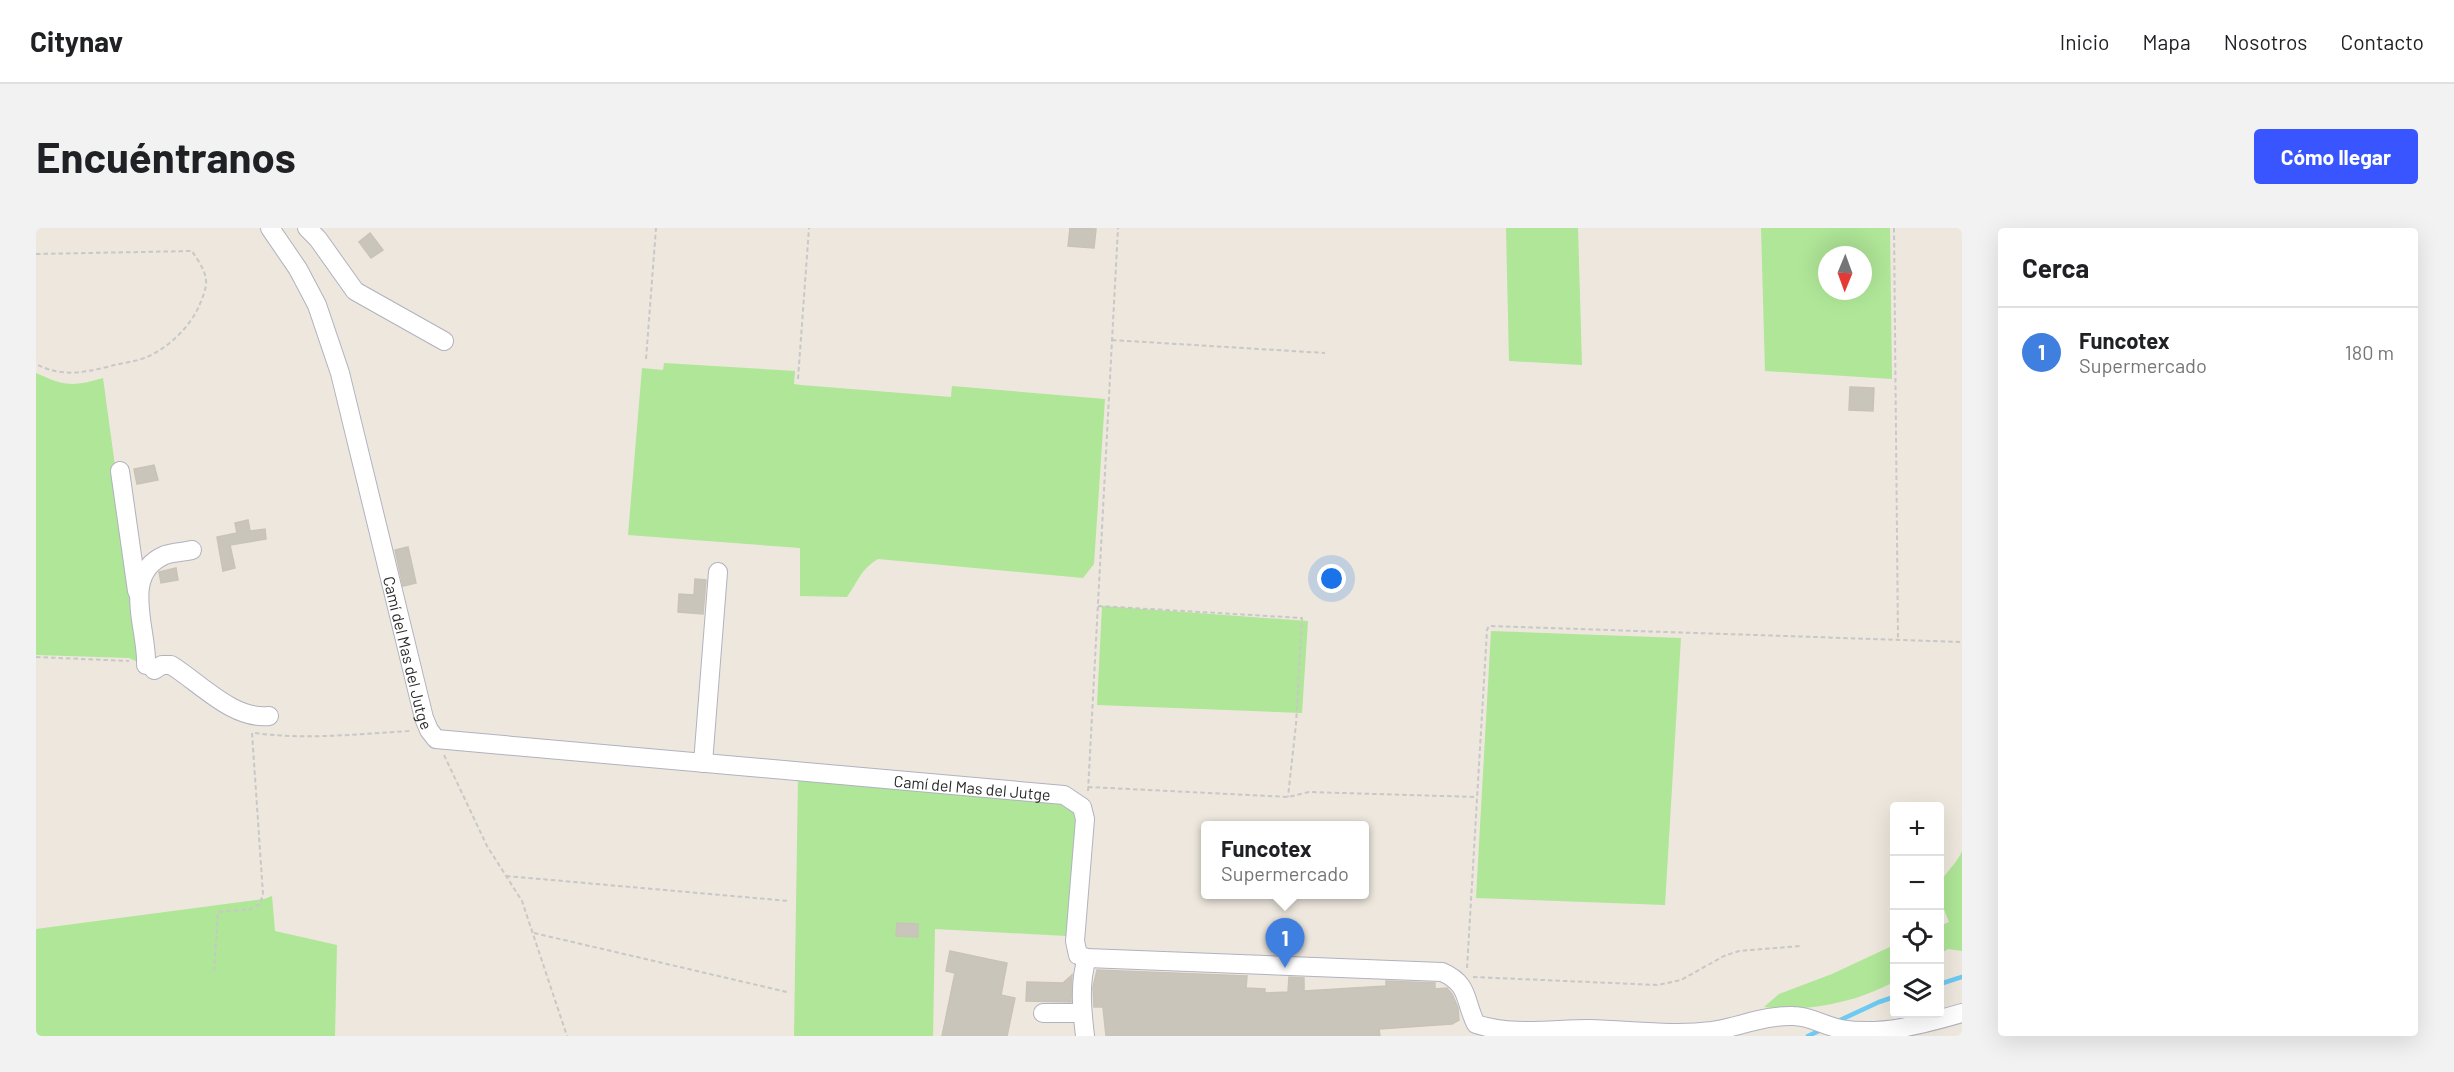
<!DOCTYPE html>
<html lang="es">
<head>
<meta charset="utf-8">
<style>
  body { margin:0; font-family:Barlow,sans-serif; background:#f2f2f2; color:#202124 }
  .controls { position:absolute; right:18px; bottom:18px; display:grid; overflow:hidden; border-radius:6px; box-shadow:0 6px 24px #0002 }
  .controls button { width:54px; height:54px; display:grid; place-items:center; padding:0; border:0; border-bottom:2px solid #e0e0e0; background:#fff; color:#202124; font:30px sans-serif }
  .compass { position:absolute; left:1782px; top:18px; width:54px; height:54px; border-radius:50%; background:#fff; box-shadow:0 6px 24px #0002; rotate:181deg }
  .you { position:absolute; left:1296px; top:351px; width:21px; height:21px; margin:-15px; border:4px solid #fff; border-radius:50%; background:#1a73e8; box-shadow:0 0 0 9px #1a73e833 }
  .badge { display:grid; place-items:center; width:39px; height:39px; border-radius:50%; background:#3855ff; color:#fff; font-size:20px; font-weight:700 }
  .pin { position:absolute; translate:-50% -50px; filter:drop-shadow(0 2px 3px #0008) }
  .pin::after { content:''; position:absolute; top:32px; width:21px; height:18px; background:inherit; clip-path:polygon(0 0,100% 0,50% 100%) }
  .popup { position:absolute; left:1165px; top:593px; width:168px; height:78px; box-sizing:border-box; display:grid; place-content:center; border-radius:6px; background:#fff; filter:drop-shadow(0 2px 4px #0005); font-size:20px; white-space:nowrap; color:#757577 }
  .popup b { font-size:22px; color:#202124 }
  .popup::after { content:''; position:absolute; left:50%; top:100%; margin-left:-12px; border:12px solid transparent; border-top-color:#fff }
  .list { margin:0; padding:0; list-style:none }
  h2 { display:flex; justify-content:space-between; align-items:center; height:78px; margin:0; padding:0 24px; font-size:26px }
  h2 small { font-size:20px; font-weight:400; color:#757577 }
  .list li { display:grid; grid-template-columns:39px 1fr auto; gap:18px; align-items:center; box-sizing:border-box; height:90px; padding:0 24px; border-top:2px solid #e0e0e0 }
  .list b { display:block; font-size:22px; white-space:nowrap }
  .list p { margin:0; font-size:20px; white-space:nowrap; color:#757577 }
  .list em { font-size:20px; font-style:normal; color:#757577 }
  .icon { flex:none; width:33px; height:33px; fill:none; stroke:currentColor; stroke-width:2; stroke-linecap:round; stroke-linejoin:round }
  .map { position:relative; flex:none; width:1926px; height:808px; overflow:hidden; border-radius:6px }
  header { display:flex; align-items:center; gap:36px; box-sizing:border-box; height:84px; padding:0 30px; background:#fff; border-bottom:2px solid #e0e0e0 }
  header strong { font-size:28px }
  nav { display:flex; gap:33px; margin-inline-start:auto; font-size:21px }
  .intro { display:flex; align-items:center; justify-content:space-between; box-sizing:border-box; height:144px; padding:0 36px }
  h1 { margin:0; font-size:42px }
  .button { padding:15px 27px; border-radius:6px; background:#3855ff; color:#fff; font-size:21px; font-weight:700 }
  main { display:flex; gap:36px; padding:0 36px }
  aside { flex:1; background:#fff; border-radius:6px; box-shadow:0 6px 24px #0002 }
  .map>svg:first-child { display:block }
  .green { fill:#afe697; fill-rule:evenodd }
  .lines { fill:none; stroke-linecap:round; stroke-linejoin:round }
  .stream { stroke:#6ccaf3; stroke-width:4.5 }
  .building { fill:#c9c5bb; stroke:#c9c3b6; stroke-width:1.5 }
  .minor-casing { stroke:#b1b2bf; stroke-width:20 }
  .path { stroke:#c8c8c8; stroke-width:2; stroke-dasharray:4.5 3; stroke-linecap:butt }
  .minor { stroke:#fff; stroke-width:18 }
  .labels { text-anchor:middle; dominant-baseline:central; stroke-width:6; stroke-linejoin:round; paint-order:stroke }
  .street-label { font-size:16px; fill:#2b2b2b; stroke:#fff }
</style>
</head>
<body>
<header>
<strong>Citynav</strong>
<nav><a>Inicio</a><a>Mapa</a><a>Nosotros</a><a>Contacto</a></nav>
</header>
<div class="intro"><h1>Encuéntranos</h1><a class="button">Cómo llegar</a></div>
<main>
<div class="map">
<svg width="1926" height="808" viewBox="0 0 1926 808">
  <rect width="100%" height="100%" fill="#ede7dd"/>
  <!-- green -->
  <path class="green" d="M1470 0H1542L1546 137 1473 133Z
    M1725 0H1854L1856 151 1729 143ZM1791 27H1827V63H1791Z
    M628 135 759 143 758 156 765 157 915 169 916 158 1069 171 1058 336 1047 350 842 331C824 342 823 352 811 369L764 368V320L592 307 606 140 627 142Z
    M0 145C28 158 37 159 67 150L106 436 93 430 0 427Z
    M1066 378 1272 393 1266 485 1061 477Z
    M1455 403 1645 410 1629 677 1440 670Z
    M762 549 1018 572 1040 585 1030 708 899 701 897 808H758Z
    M1926 623V723L1912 721 1904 726V698L1913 694C1910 685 1900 665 1904 656 1908 645 1921 636 1926 623Z
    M236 668 239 703 301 717 299 808H0V701L228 671Z
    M1858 717V754C1818 775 1773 784 1728 779L1743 766 1796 746Z"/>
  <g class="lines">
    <!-- stream -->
    <path class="stream" d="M1904 756 1926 749
      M1800 794 1843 774 1858 769
      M1772 808 1787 801"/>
  </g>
  <!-- building -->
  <path class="building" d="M1034 0 1060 1 1058 20 1032 18Z
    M334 5 347 22 335 30 323 14Z
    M1814 159 1838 160 1837 183 1813 182Z
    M118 237 122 252 101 256 98 241Z
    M212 292 214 303 229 301 230 311 194 317 199 340 187 343 181 309 201 305 199 295Z
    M372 319 380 355 367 358 359 322Z
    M140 340 142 352 125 355 123 344Z
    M659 351 670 352 667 386 642 384 643 366 658 367Z
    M861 695 882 696V709L860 708Z
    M914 723 971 735 965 767 979 770 971 808H906L919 745 910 743Z
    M1061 742 1211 748 1210 760 1229 761V765L1252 764 1253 749 1268 750V763L1350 758V753L1399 755V761L1411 760 1416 766 1422 780 1423 792 1416 796 1343 801 1344 808H1070L1067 779H1058L1057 759Z
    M1036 747 1035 774 990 773 991 754 1027 755Z"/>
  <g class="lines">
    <!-- minor casing -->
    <g class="minor-casing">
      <g id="minor">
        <path id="s1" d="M234 0 262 41 281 77 304 145 388 490 393 502 400 511 1028 567 1046 579 1049 591 1039 713 1042 727 1051 730 1406 744C1434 756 1428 773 1440 796 1476 808 1516 801 1553 801 1595 802 1636 808 1676 803 1703 799 1729 787 1757 788 1775 788 1788 798 1805 801 1845 808 1888 796 1926 785"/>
        <path d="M271 0 282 11 319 63 408 113"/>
        <path d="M84 243 101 363"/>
        <path d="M110 437C112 402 84 346 129 327 137 324 148 324 156 322"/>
        <path d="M118 442 126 437H135C164 455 197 492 233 488"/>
        <path d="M667 535 682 344"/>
        <path d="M1007 785H1046"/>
        <path d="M1049 808C1046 782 1043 755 1051 730"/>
      </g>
    </g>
    <!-- path -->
    <path class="path" d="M1858 0 1862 412
      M0 26 156 23C161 31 169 41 170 52 171 60 166 71 163 78 154 99 132 120 111 129 99 134 84 135 71 139 45 145 25 149 0 136
      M1076 112 1289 125
      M610 131 620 0
      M762 151 773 0
      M1062 378 1266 390 1260 496 1252 569
      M0 429 93 433
      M219 505C270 512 323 506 375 503
      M408 527 451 618 486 673 531 808
      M1052 559 1252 569 1273 564 1441 569
      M1052 563 1082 0
      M470 648 753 673
      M498 705 751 764
      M1431 740 1451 402 1453 398 1926 414
      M178 743 182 684 215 681 224 676 227 666 216 505
      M1437 749 1622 757 1645 752 1688 728 1703 723 1764 718"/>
    <!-- minor -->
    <use href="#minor" class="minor"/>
  </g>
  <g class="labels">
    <!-- street labels -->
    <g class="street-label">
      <text stroke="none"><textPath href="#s1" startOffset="450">Camí del Mas del Jutge</textPath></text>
      <text stroke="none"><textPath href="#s1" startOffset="1080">Camí del Mas del Jutge</textPath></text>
    </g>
  </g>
</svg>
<div class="controls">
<button>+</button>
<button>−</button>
<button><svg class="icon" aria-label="locate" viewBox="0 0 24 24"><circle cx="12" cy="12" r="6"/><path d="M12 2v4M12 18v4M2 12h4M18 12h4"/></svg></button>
<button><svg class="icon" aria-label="layers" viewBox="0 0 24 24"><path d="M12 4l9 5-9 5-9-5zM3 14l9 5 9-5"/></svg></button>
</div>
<svg class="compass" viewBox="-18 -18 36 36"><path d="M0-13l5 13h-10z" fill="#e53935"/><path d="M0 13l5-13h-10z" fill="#757577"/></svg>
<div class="you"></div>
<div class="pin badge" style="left:1249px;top:740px;background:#3f7fe0">1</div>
<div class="popup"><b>Funcotex</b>Supermercado</div>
</div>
<aside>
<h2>Cerca<small></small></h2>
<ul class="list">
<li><span class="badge" style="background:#3f7fe0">1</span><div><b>Funcotex</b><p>Supermercado</p></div><em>180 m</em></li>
</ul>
</aside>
</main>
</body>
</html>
